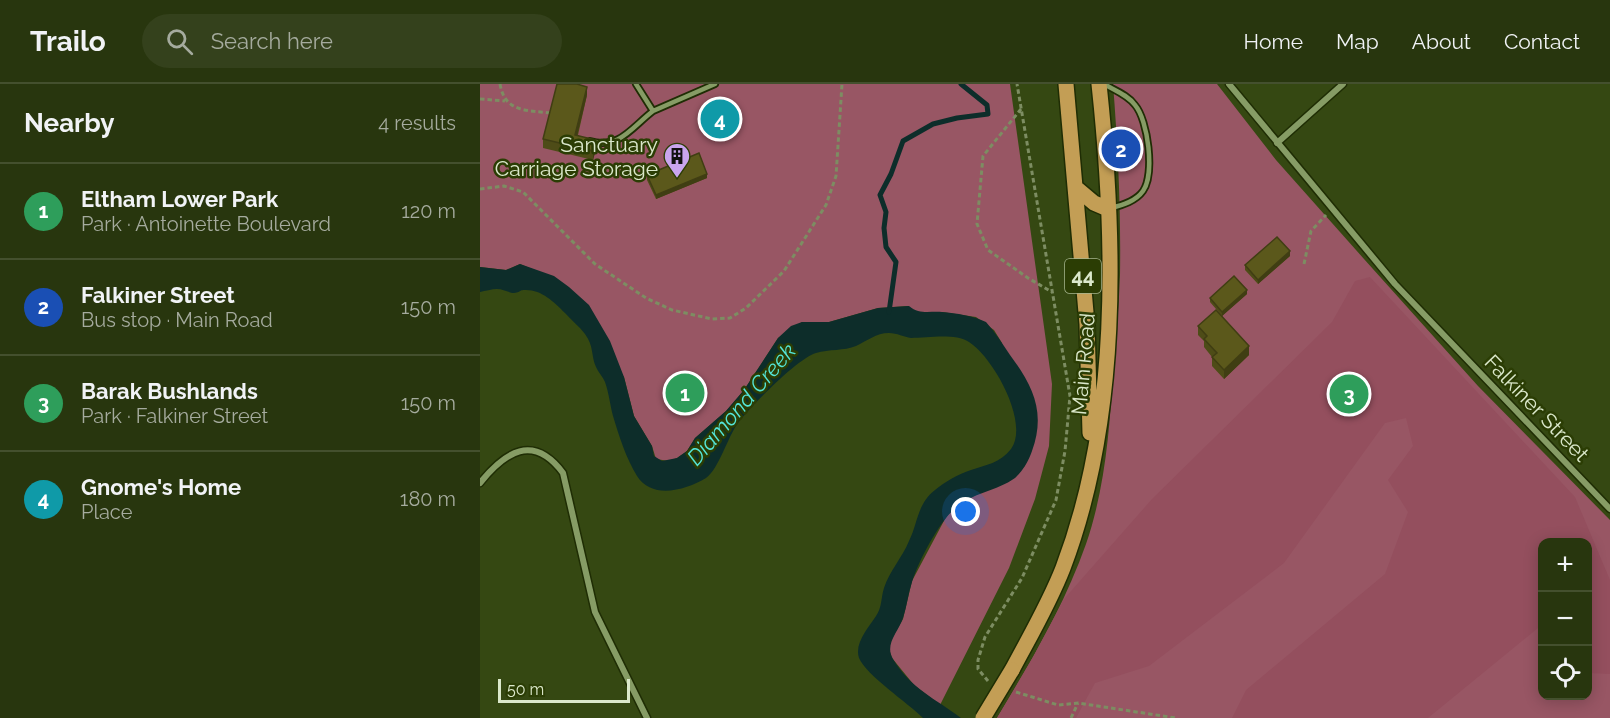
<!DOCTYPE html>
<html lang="en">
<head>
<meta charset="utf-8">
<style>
  body { margin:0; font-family:Raleway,sans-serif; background:#34411c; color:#f1f3f6 }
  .controls { position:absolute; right:18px; bottom:18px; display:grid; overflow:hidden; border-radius:12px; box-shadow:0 3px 15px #0003 }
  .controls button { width:54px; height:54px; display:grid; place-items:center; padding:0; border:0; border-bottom:2px solid #44502e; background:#28360e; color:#f1f3f6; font:30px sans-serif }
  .scale { position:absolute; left:18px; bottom:15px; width:132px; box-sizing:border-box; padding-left:6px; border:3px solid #dbe8cb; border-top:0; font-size:16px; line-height:21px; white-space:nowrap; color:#dbe8cb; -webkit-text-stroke:4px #2b3d04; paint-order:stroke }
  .you { position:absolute; left:486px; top:428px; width:21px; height:21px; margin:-15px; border:4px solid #fff; border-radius:50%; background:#1a73e8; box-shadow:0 0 0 9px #1a73e833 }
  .badge { display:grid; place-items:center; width:39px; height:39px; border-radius:50%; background:#c9a5ee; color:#fff; font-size:20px; font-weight:700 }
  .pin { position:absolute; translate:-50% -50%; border:3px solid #fff; box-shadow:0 2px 6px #0006 }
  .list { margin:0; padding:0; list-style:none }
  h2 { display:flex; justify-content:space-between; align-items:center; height:78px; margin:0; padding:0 24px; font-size:26px }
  h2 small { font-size:20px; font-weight:400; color:#a5ab9e }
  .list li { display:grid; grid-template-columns:39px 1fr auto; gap:18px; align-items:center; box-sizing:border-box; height:96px; padding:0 24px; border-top:2px solid #44502e }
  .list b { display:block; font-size:22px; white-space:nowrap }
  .list p { margin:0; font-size:20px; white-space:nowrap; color:#a5ab9e }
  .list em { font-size:20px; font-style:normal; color:#a5ab9e }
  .icon { flex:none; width:33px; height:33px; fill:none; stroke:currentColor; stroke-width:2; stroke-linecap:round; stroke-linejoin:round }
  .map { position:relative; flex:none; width:1130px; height:634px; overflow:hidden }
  header { display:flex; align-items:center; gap:36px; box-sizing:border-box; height:84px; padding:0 30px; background:#28360e; border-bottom:2px solid #44502e }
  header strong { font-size:28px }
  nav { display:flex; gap:33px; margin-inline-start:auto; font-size:21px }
  .search { width:420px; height:54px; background:#34411c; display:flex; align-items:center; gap:15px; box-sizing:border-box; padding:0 21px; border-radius:33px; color:#a5ab9e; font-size:22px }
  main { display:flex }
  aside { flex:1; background:#28360e }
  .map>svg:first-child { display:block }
  .green { fill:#985664; fill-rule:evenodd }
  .forest { fill:#944f5e }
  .water { fill:#0d2d2a }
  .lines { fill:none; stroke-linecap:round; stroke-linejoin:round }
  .stream { stroke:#0d2d2a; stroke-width:5 }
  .lane-casing { stroke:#1f2d04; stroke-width:8 }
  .street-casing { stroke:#1f2d04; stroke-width:9 }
  .primary-casing { stroke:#1f2d04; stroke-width:18 }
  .path { stroke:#7d8d62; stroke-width:3; stroke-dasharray:4.5 3; stroke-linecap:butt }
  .lane { stroke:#869c65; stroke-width:4.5 }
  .street { stroke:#869c65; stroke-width:6 }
  .primary { stroke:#c39e55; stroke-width:15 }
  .primary-bridge-casing { stroke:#1f2d04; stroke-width:18; stroke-linecap:butt }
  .primary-bridge { stroke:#c39e55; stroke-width:15 }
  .wall { fill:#4e4c17 }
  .shaded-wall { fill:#403e13 }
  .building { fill:#5b581b; stroke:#403e13; stroke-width:1.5 }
  .labels { text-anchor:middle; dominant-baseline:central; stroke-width:5; stroke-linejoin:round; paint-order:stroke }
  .shield { fill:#2b3d04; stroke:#a6b58f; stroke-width:1.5 }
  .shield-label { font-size:20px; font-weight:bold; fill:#dbe8cb }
  .poi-label { font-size:21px; fill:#dbe8cb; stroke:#2b3d04; text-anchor:end }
  .street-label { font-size:21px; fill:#dbe8cb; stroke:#2b3d04 }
  .water-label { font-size:22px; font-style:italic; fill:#54e5d8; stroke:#2b3d04 }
</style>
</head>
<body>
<header>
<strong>Trailo</strong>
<div class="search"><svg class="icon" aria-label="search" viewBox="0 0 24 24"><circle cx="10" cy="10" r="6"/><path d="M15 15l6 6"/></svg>Search here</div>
<nav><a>Home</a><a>Map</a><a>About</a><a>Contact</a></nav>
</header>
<main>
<aside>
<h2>Nearby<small>4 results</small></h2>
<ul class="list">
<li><span class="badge" style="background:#2e9e5b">1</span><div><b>Eltham Lower Park</b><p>Park · Antoinette Boulevard</p></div><em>120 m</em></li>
<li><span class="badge" style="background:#1a4fb4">2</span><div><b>Falkiner Street</b><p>Bus stop · Main Road</p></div><em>150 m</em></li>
<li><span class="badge" style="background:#2e9e5b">3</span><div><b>Barak Bushlands</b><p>Park · Falkiner Street</p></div><em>150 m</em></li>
<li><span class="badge" style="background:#0f9aa8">4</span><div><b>Gnome's Home</b><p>Place</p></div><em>180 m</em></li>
</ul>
</aside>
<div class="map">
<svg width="1130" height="634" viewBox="0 0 1130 634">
  <rect width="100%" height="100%" fill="#354812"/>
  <!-- green -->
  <path class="green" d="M0 0H530L572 300 569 362 555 415 529 484 460 621 434 601 412 574 409 565 412 554 423 535 432 497 466 433 477 422 545 382 522 259 514 246 496 233 462 228H435L428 222 398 224 349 238H322L298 254 264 306 246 327 215 354 207 367 197 374 189 377 176 375 172 362 154 332 144 293 57 187 40 180 26 186 0 183Z
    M633 0H737L796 76 884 175 998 302 1130 436V634H517C551 578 584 522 606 460 625 405 630 344 633 286 636 254 639 222 640 191 641 127 638 63 633 0ZM1062 458H1108V612H1062Z"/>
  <!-- forest -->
  <path class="forest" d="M890 193 1095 413 1130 496V590L1108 589V458H1062V548L1058 544 948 634H752L766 606 905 490 928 428 908 396 933 362 926 334 905 339 804 479 669 582 615 599 596 634H517L553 573 584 515 672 415 852 238 875 197Z"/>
  <!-- water -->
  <path class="water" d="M40 180 74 192 89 203 109 221 130 257 144 293 154 332 172 362 174 372 182 377 197 374 207 367 215 354 246 327 264 306 298 254 311 242 322 238H349L398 224 429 222C440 231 449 227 462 228 476 229 494 232 506 238 515 248 522 259 530 271 553 302 566 328 552 367 549 376 543 387 535 394 517 407 492 409 475 424 458 440 439 476 432 498 428 510 427 522 423 534 419 547 404 560 413 575 430 604 456 615 481 634H443C428 619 386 591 379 574 374 559 389 543 396 532 402 524 401 513 404 504 410 486 422 474 429 457 438 439 437 420 455 406 465 398 478 390 491 386 506 381 520 379 531 365 550 339 513 273 489 258 475 249 448 254 431 254 424 253 417 249 409 249 396 249 387 257 376 262 364 267 349 265 336 269 318 274 270 323 258 339 248 352 239 385 226 394 206 406 172 416 157 392 146 374 139 352 133 332 130 321 129 309 125 298 123 293 118 288 116 283 111 272 114 262 105 250 99 242 91 236 85 229 74 218 62 206 46 206 37 206 43 208 34 209 29 209 23 205 17 205 12 205 5 207 0 208V183L26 186Z"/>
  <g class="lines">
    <!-- stream -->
    <path class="stream" d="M409 228 416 178 406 163 404 144 406 128 400 111 411 90 423 57 453 40 477 34 508 30 507 21 481 0"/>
    <!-- lane casing -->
    <g class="lane-casing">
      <path id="lane" d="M156 0 173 27 235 0
        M624 0C634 6 648 11 655 21 668 36 675 90 663 107 656 117 643 121 631 124
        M110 57C139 66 152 43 173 27"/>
    </g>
    <!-- street casing -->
    <g class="street-casing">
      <path id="street" d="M749 0 915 200 1130 425
        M797 59 863 0
        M0 399C25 368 53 349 83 389L115 528 167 634"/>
    </g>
    <!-- primary casing -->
    <g class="primary-casing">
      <path id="primary" d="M586 0 607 240 610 349
        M595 103 614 119 628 125
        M532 586C550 552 569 520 583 484 640 334 636 158 619 0"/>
    </g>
    <!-- path -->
    <path class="path" d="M20 0C25 29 47 26 71 29
      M0 15 25 17
      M541 25 503 72 497 140 508 166 548 194 572 208
      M0 105 24 102 43 108 115 180 166 214 192 226 232 235 250 234 266 224 304 187 346 121 356 92 362 0
      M824 180 831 147 846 131
      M508 597 498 585V576L505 553 542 494 576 416 585 367 590 312 537 0
      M536 608 578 621 598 619 696 634
      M591 634 598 619"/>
    <!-- lane -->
    <use href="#lane" class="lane"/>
    <!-- street -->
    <use href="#street" class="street"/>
    <!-- primary -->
    <use href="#primary" class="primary"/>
    <!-- primary-bridge casing -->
    <g class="primary-bridge-casing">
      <path id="primary-bridge" d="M503 634 532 586"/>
    </g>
    <!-- primary-bridge -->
    <use href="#primary-bridge" class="primary-bridge"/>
  </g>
  <!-- wall -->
  <path class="wall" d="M107 11 98 51 116 65 113 76 63 64V55Z
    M227 24 253 42 239 50 227 28Z
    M167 91 227 94 176 115 167 96Z
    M810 172 778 200 765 186V181Z
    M767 210 742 232 730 218V214Z
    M718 242 769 271 744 295 732 282V273L724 263V257L718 251Z"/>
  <!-- shaded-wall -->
  <path class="shaded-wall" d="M107 3V11L95 60V51Z
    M253 38V42L239 50V46Z
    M116 56V65L113 76V67Z
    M227 90V94L176 115V111Z
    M810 167V172L778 200V196Z
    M767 206V210L742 232V228Z
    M769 262V271L744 295V286Z"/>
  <!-- building -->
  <path class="building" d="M77 0H97L107 3 95 51 116 56 113 67 63 55Z
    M241 16 253 38 239 46 227 24Z
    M219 69 227 90 176 111 167 91Z
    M797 153 810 167 778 196 765 181Z
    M754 192 767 206 742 228 730 214Z
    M736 226 769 262 744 286 732 273 737 269 724 255 727 252 718 242Z"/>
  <!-- icons -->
  <defs>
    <g id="building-pin" transform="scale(1.35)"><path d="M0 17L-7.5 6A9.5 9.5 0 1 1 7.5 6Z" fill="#c9a5ee" stroke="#2b3d04"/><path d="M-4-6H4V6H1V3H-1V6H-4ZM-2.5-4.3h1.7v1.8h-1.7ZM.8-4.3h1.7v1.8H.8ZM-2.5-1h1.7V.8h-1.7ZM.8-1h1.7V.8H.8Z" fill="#111"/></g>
  </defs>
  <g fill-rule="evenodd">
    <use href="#building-pin" x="197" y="72"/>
  </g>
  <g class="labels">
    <!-- shield labels -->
    <rect class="shield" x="585" y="175" width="36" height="34" rx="4.5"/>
    <g class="shield-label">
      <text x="603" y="192">44</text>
    </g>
    <!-- poi labels -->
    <g class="poi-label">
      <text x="178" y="60">Sanctuary<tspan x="178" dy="24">Carriage Storage</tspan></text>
    </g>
    <!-- street labels -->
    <g class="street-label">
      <text transform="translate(603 280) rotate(-85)">Main Road</text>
      <text transform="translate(1057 324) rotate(46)">Falkiner Street</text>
    </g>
    <!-- water labels -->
    <g class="water-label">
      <text transform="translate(261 320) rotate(-49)">Diamond Creek</text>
    </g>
  </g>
</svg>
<div class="controls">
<button>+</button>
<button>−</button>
<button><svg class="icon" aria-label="locate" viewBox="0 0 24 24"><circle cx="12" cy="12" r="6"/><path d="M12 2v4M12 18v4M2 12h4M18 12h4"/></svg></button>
</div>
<div class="scale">50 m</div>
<div class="you"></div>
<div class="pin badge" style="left:205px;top:309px;background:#2e9e5b">1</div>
<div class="pin badge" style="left:641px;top:65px;background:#1a4fb4">2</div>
<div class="pin badge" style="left:869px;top:310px;background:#2e9e5b">3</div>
<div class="pin badge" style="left:240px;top:35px;background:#0f9aa8">4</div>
</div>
</main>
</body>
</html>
